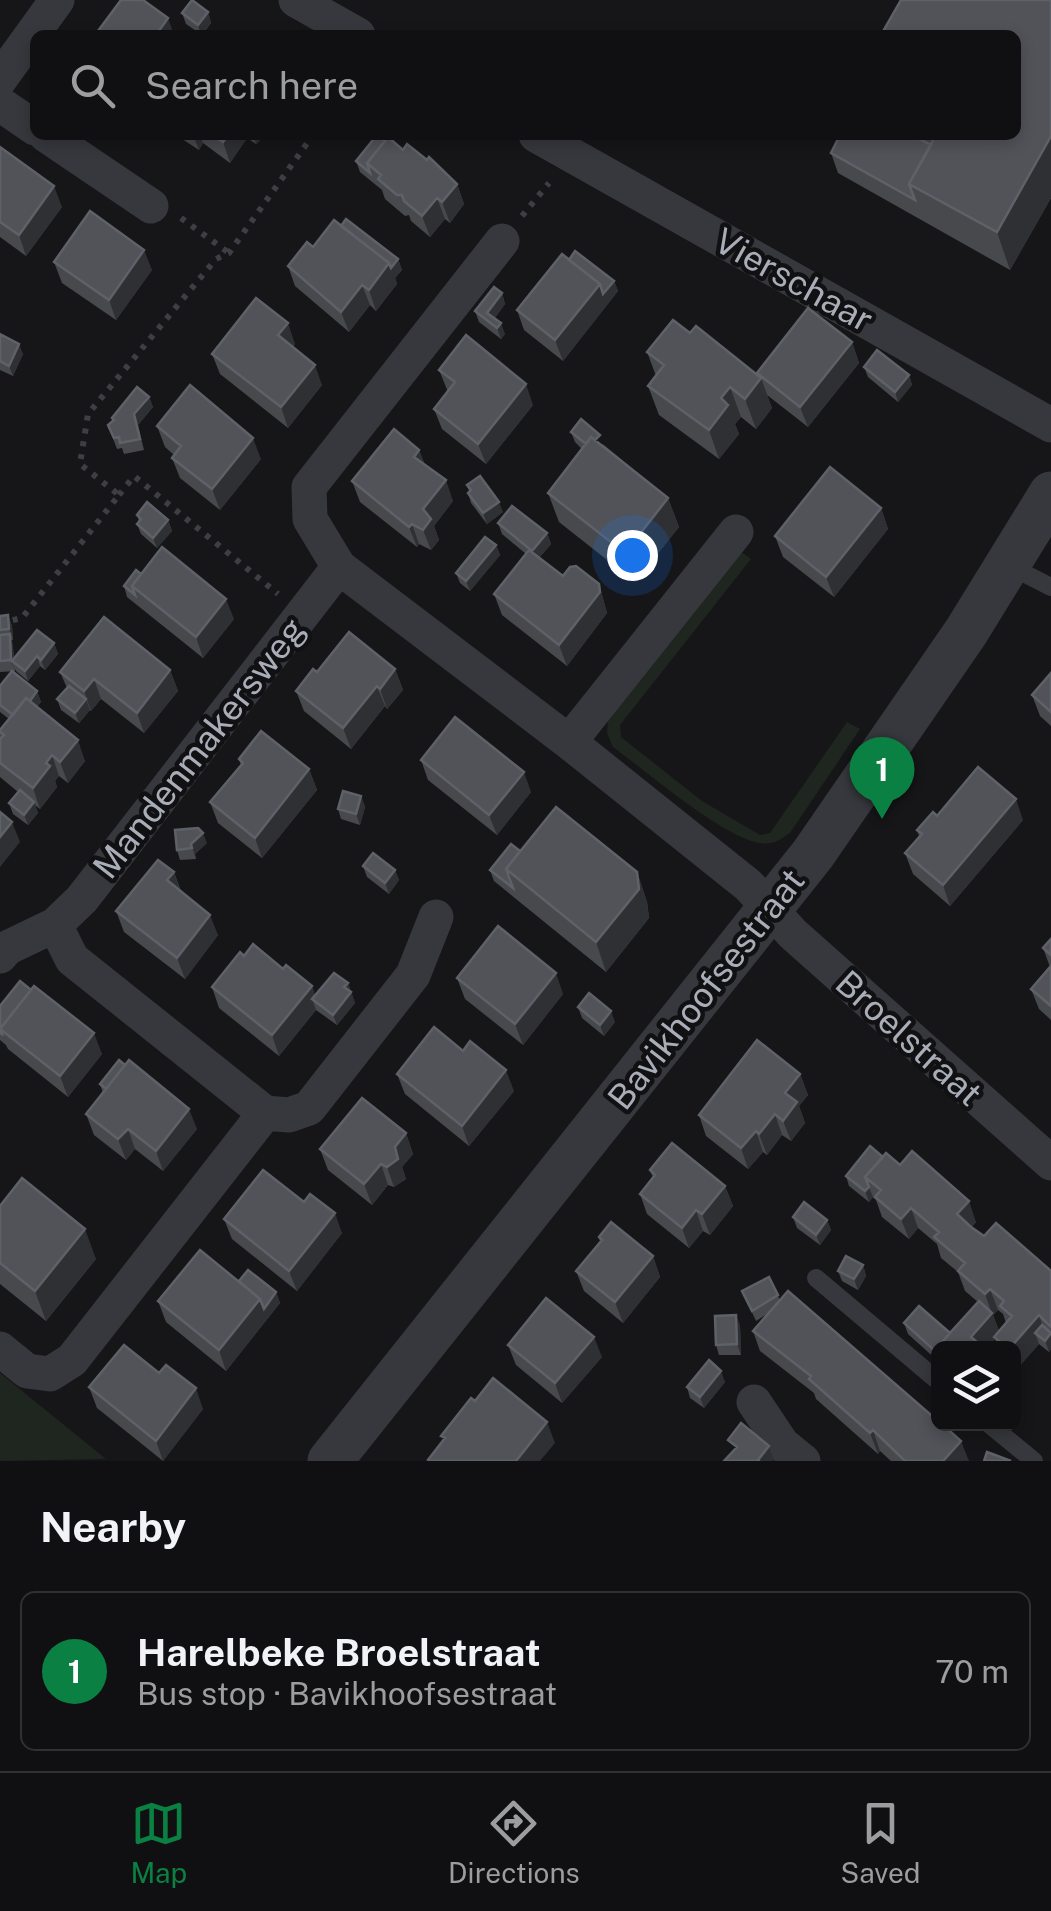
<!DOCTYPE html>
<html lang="en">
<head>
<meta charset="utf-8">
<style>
  body { margin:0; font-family:"Public Sans",sans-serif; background:#1e1e20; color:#f1f3f6 }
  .controls { position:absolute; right:30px; bottom:30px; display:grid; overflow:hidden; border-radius:15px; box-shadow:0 5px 15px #0003 }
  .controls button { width:90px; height:90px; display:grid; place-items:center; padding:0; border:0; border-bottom:2px solid #303032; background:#101012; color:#f1f3f6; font:50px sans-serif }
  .you { position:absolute; left:632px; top:555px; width:35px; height:35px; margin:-25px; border:8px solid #fff; border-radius:50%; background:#1a73e8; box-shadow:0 0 0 15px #1a73e833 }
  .badge { display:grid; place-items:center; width:65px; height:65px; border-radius:50%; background:#0b8043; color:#fff; font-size:32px; font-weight:700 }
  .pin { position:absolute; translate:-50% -82px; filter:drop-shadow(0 2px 5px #0008) }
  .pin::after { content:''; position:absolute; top:52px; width:35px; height:30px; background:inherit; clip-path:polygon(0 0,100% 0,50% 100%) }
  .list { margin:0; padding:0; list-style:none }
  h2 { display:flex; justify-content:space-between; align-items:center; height:130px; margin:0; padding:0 40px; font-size:42px }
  h2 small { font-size:32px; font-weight:400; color:#9c9d9f }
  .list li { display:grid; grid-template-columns:65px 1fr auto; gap:30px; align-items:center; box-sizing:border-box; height:160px; margin:0 20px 20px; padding:0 20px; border:2px solid #303032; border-radius:15px }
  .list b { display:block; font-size:38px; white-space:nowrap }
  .list p { margin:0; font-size:32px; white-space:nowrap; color:#9c9d9f }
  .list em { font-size:32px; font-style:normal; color:#9c9d9f }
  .icon { flex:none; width:55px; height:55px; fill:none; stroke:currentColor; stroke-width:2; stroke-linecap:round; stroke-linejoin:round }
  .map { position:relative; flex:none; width:1051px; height:1461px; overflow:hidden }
  .search { position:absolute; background:#101012; box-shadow:0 5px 15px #0003; left:30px; right:30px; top:30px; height:110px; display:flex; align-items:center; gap:25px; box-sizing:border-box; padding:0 35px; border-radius:15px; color:#9c9d9f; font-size:38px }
  .sheet { height:310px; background:#101012 }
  nav { display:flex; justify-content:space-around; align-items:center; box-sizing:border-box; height:140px; border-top:2px solid #303032; background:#101012; font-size:28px; color:#9c9d9f }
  nav a { display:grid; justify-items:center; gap:5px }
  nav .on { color:#0b8043 }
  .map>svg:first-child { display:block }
  .green { fill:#1e261f }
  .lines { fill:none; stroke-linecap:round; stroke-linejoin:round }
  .path { stroke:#3d3f44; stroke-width:6; stroke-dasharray:5 8; stroke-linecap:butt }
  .service { stroke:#37383d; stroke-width:18 }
  .minor { stroke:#37383d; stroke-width:35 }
  .tertiary { stroke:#37383d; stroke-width:45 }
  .wall { fill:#47494d; fill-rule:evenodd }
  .shaded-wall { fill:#2f3033 }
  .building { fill:#525359; stroke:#5f6168; stroke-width:2.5 }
  .labels { text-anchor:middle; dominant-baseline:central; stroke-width:9; stroke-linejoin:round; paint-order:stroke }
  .street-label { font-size:35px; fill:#a8adb8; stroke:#111113 }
</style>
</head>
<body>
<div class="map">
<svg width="1051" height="1461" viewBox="0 0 1051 1461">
  <rect width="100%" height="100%" fill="#161618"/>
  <!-- green -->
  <path class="green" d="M739 550 751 559 620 725 621 737 702 801 760 835 770 833 847 722 860 729 790 833C780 840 773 845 760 843 724 838 646 771 613 747L607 733 608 720Z
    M0 1373 106 1459 0 1461Z"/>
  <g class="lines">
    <!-- path -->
    <path class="path" d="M522 216 549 183
      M181 218 229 253
      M119 495 134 476 278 594
      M0 623 22 618 119 495 80 464 88 414 196 283 216 259 229 253 313 135"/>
    <!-- service -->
    <path class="service" d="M1008 565 1051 587
      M816 1278 938 1381
      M989 1424 1034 1461"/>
    <!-- minor -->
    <path class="minor" d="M296 0 358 35
      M0 79 57 0
      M0 104 35 128
      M46 135 151 206
      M536 135 1051 425
      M736 532 569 742 748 885 793 934 1051 1163
      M339 567 569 742
      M55 925 72 959 265 1113
      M0 956 7 948 55 925 82 899 339 567 310 519 309 487 502 241
      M0 1349 27 1371 50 1374 72 1360 265 1113 289 1115 309 1108 413 975 436 917
      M754 1402 782 1444 803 1461"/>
    <!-- tertiary -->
    <path class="tertiary" d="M330 1461 813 854 966 632 1051 494"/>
  </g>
  <!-- wall -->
  <path class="wall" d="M1051 0V198L1010 270 838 173 831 153 840 135H1016Z
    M208 12 211 23 202 35 186 24 182 13Z
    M176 135H265L256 144 247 138 230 163 203 143 199 150Z
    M385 141 403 150 457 184 464 204 450 223 445 219 430 237 411 221 409 215 405 216 385 199 382 190 360 172 356 161Z
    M0 147 62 207 26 256 0 237Z
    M341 226 398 259 402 270 395 278 397 284 376 311 370 305 349 332 295 286 288 266Z
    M569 260 614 281 618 291 563 361 524 330 517 310Z
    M54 262 152 270 116 320 62 283Z
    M502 293 505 304 494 319 505 334 501 339 479 322 475 311Z
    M690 333 758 376 757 373 852 342 859 363 808 427 767 395 772 408 756 429 741 417 735 424 739 434 719 459 659 415 648 386 656 376 647 352Z
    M0 334 23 354 13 376 0 370Z
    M295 344 293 347 322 385 288 428 220 374 212 354Z
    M864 367 909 375 912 385 898 402 868 377Z
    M439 370 533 405 486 464 442 429 434 409 448 392Z
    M149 397 153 407 138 425 144 450 124 454 122 448 117 449 108 425 113 421 112 418Z
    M157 426 261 459 220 510 180 478 172 458 174 455 165 447Z
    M571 432 604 445 668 498 679 527 635 582 559 522 548 493 582 449 575 442Z
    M419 450 425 465 453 501 434 526 439 540 431 550 419 544 417 547 360 502 352 481Z
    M467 485 503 512 487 524 471 503 468 493 469 491Z
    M881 508 888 529 834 597 783 557 775 536Z
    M137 515 168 520 172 531 157 548 141 534 137 524 139 521Z
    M498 523 547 533 551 544 539 558 563 576 599 584 607 613 567 666 502 615 494 594 526 554 502 534Z
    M496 545 500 555 470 591 460 583 456 573Z
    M141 574 234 619 203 658 127 597 124 586Z
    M8 615 12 626 13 640H11L14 658 54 643 58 654 45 670 40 666 28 681 16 671 15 669V671L0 672V616Z
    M395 669 403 690 387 709 385 706 351 749 304 711 296 691 317 672Z
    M170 670 178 691 144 733 101 699 91 711 90 710 79 723 61 710 57 699 67 688 60 672Z
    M1051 673V726L1040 716 1032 695Z
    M0 686 37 691 41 702 37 707 85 761 68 783 59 776 55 781 57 787 40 809 35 805 38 813 28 825 13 814 9 803 18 792 0 777V730L9 719 0 712Z
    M239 759 309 769 317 790 262 858 218 823 210 802 241 765Z
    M421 760 531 792 497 835 428 780Z
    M361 796 365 807 360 825 341 819 338 809Z
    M937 816 1023 820 950 906 913 874 905 853 919 836 917 830Z
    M207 843 195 854 196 859 180 860 177 850Z
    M520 851 637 872 647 902 649 918 606 972 494 881 490 870Z
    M363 866 395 870 399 880 389 894 367 877Z
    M174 872 181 891 218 935 185 979 124 932 116 911Z
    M1051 939V1020L1039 1009 1031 989 1050 967 1043 948Z
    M244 956 283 969 312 986 315 996 348 983 355 1003 337 1025 316 1010 279 1056 219 1008 212 987Z
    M457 978 563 994 523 1045 465 999Z
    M0 1006 102 1054 68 1097 8 1049 6 1045 0 1040Z
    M578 1007 615 1022 604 1036 582 1018Z
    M397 1074 514 1091 469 1146 405 1094Z
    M800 1074 808 1095 799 1106 805 1123 791 1141 782 1135 767 1155 763 1152 748 1169 706 1136 699 1115Z
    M100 1084 197 1129 163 1171 135 1149 126 1160 94 1135 86 1114 103 1093Z
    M406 1133 413 1154 402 1167 406 1179 394 1187 388 1185 372 1205 328 1170 320 1149Z
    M883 1157 900 1165 976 1222 972 1227 984 1236 1051 1271V1349L1049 1352 1039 1344 1016 1370 1014 1368V1348H998L995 1339 986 1348H938V1361L908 1334 904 1323 950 1333 978 1302 965 1291 958 1272 941 1258 937 1244 918 1228 909 1239 882 1217 876 1200 873 1197 869 1202 849 1186 846 1176ZM998 1310 1003 1314 1006 1323 999 1331 993 1315Z
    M650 1170 725 1186 733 1206 710 1235 703 1231 689 1248 647 1214 640 1194 653 1178Z
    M304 1202 342 1233 297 1291 232 1239 224 1219Z
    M0 1206 96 1259 46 1321 0 1284Z
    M793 1217 827 1220 831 1230 820 1245 797 1228Z
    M599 1237 653 1256 660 1277 623 1323 584 1291 576 1271 600 1242Z
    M863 1265 866 1276 858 1290 842 1281 838 1271Z
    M769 1277 780 1300 969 1461H891L880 1451 878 1454 816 1399 814 1393 760 1351 753 1331 767 1314 756 1321 742 1291Z
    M239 1281 276 1292 280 1303 226 1371 166 1322 158 1301Z
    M740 1325 741 1355H719L716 1345Z
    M508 1345 602 1357 562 1403 516 1365Z
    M725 1382 704 1408 690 1398 687 1387Z
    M89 1387 203 1409 163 1461 97 1408Z"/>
  <!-- shaded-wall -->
  <path class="shaded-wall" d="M208 12 211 23 201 35 198 25Z
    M168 18 174 35H156Z
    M193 135H200L203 143 199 150Z
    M228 135H246L247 138 230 163 223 142Z
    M253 135H265L256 144Z
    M1051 136V198L1010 270 997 232Z
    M457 184 464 204 450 223 442 202Z
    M54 186 62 207 26 256 19 235Z
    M437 198 445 219 430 237 422 216Z
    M144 250 152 270 116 320 109 300Z
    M398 259 402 270 395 278 397 284 376 311 369 290 389 263Z
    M614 281 618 291 563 361 555 340 600 284Z
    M362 285 370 305 349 332 341 312Z
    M502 293 505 304 491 324 487 313Z
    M288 323 295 344 286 356 278 335Z
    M501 323 505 334 501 339 497 328Z
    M852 342 859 363 808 427 800 407Z
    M19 344 23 354 13 376 9 366Z
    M315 365 322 385 288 428 281 407Z
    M909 375 912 385 898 402 895 392Z
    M761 378 772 408 756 429 745 399Z
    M526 384 533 405 486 464 478 444Z
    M730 387 741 417 735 424 739 434 719 459 709 430 721 398Z
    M149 397 153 407 138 425 144 450 134 414Z
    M253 438 261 459 220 510 212 489Z
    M419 450 427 470 414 457Z
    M446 480 453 501 434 526 439 540 431 550 423 530V509Z
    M668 498 679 527 635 582 625 553Z
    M499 502 503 512 487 524 483 513Z
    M881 508 888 529 834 597 826 577Z
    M168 520 172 531 157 548 153 538Z
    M412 524 419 544 417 547 409 527Z
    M547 533 551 544 536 561 532 551Z
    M496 545 500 555 470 591 466 581Z
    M599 584 607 613 567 666 559 645Z
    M226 599 234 619 203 658 196 637Z
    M8 615 12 626 13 640 9 629Z
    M10 634 13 645 15 663 12 661 15 671 11 660Z
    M54 643 58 654 45 670 41 660Z
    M37 656 40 666 28 681 25 671Z
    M395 669 403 690 387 709 380 689Z
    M170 670 178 691 144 733 137 713Z
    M94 679 101 699 91 711 84 691Z
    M377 686 385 706 351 749 343 728Z
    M37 691 41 702 20 728 16 718Z
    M86 699 90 710 79 723 75 713Z
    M78 740 85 761 68 783 60 762Z
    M52 755 59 776 55 781 57 787 40 809 33 788 46 763Z
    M309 769 317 790 262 858 255 838Z
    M524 772 531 792 497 835 489 815Z
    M361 796 365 807 360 825 356 814Z
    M1016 799 1023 820 950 906 943 885Z
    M34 802 38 813 28 825 24 815Z
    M12 822 20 842 0 867V837Z
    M203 833 207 843 195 854 196 859 191 844Z
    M395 870 399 880 389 894 385 883Z
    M174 872 181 893 167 880Z
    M637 872 647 902 649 918 606 972 596 942Z
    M210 915 218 935 185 979 177 958Z
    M556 973 563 994 523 1045 515 1024Z
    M348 983 355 1003 337 1025 333 1015Z
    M312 986 318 1004 312 999 316 1010 279 1056 272 1035Z
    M611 1011 615 1022 604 1036 600 1025Z
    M94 1033 102 1054 68 1097 60 1076Z
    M506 1070 514 1091 469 1146 462 1126Z
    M800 1074 808 1095 799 1106 805 1123 791 1141 783 1121 785 1093Z
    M189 1109 197 1129 163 1171 156 1151Z
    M775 1114 782 1135 767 1155 759 1134Z
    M128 1129 135 1149 126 1160 118 1139Z
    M756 1131 763 1152 748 1169 741 1148Z
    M406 1133 413 1154 402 1167 406 1179 394 1187 387 1167 395 1147Z
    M381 1164 388 1185 372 1205 364 1184Z
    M725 1186 733 1206 710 1235 702 1214Z
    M869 1187 873 1197 869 1202 865 1191Z
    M969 1201 976 1222 965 1235 957 1214Z
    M911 1208 918 1228 909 1239 901 1219Z
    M696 1210 703 1231 689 1248 682 1228Z
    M335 1213 342 1233 297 1291 289 1271Z
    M827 1220 831 1230 820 1245 816 1235Z
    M85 1229 96 1259 46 1321 35 1291Z
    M653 1256 660 1277 623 1323 615 1302Z
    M863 1265 866 1276 858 1290 854 1279Z
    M990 1289 998 1310 993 1315 1000 1334 986 1348H975L971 1337 992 1314 985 1294Z
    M276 1292 280 1303 226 1371 219 1350 260 1299Z
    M736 1315 740 1325 741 1355 737 1344Z
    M1039 1315 1046 1336 1035 1333 1039 1344 1016 1370 1014 1362V1348H1010Z
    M1051 1334V1349L1049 1352 1045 1341Z
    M594 1337 602 1357 562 1403 555 1383Z
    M721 1371 725 1382 704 1408 700 1397Z
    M1016 1374 1020 1384 1014 1392V1377Z
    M196 1388 203 1409 163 1461 156 1441Z
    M547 1422 555 1443 540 1461H516Z
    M873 1430 880 1451 878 1454 870 1433Z
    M961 1441 969 1461H943Z
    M769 1446 774 1461H758Z"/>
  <!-- building -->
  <path class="building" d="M121 0H143L168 18 156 35H95Z
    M192 0 208 12 198 25 182 13Z
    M901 0H1051V136L997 232 909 184 936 135H1016V35H881Z
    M213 135H228L223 142Z
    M377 135 385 141 367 163 370 173 356 161Z
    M840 135H912L931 145 909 184 915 200 831 153Z
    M388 137 403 150 407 144 427 160 429 157 457 184 442 202 437 198 422 216 404 201 402 195H397L378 179 381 175 367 163Z
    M0 147 54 186 19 235 0 222Z
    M90 211 144 250 109 300 54 262Z
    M346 219 398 259 391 268 389 263 341 226Z
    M334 220 389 263 369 290 362 285 341 312 288 266 307 242 313 247Z
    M575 251 614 281 603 294 600 284 569 260Z
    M562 254 600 284 555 340 517 310Z
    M494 287 502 293 487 313 501 323 497 328 475 311Z
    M256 298 288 323 278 335 315 365 281 407 212 354Z
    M808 308 852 342 800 407 757 373Z
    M673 320 690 333 696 326 761 378 745 399 730 387 721 398 728 405 709 430 648 386 664 365 647 352Z
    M0 334 19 344 9 366 0 361Z
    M466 335 526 384 478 444 434 409 455 382 439 370Z
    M877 350 909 375 895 392 864 367Z
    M190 385 253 438 212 489 172 458 181 446 157 426Z
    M137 387 149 397 134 414 140 439 120 443 119 437 114 438 108 425 114 420 112 418Z
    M581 419 600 435 595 440 591 437 586 444 571 432Z
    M394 429 419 450 414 457 446 480 423 509 431 519 423 530 412 524 409 527 352 481Z
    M591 437 668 498 625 553 548 493Z
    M830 467 881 508 826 577 775 536Z
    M480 476 499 502 483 513 468 493 471 490 467 485Z
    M147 502 168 520 153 538 137 524 141 519 137 515Z
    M512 506 547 533 532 551 498 523Z
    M485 537 496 545 466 581 456 573Z
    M162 547 226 599 196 637 132 586Z
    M529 550 563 576 570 567 576 566 599 584 600 592 559 645 494 594Z
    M136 570 141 574 132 586 135 595 124 586Z
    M8 615 9 629 0 630V616Z
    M104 617 170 670 137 713 94 679 84 691 60 672Z
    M37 630 54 643 41 660 37 656 25 671 12 661Z
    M349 632 395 669 380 689 377 686 343 728 296 691 313 669 317 672Z
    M10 634 11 660 0 661V635Z
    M12 671 37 691 30 701 26 698 13 715 0 705V686Z
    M1051 673V712L1032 695Z
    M69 686 86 699 75 713 57 699Z
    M26 698 78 740 60 762 52 755 46 763 50 766 33 788 0 763V739L4 735 0 732V730Z
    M455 717 524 772 489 815 421 760Z
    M261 731 309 769 255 838 210 802 243 763 239 759Z
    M978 767 1016 799 943 885 905 853 922 834 917 830 933 812 937 816Z
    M20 790 34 802 24 815 9 803Z
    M343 791 361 796 356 814 338 809Z
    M556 807 637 872 639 889 596 942 506 869Z
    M0 812 12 822 0 837Z
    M198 828 203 833 191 844 192 848 177 850 175 830Z
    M511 844 520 851 506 869 513 888 490 870Z
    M373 853 395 870 385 883 363 866Z
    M158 860 174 872 167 880 210 915 177 958 116 911Z
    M498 926 556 973 515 1024 457 978Z
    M1051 939V955L1043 948Z
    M253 944 283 969 286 965 312 986 272 1035 212 987 240 952 244 956Z
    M1051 966V1006L1031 989Z
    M334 973 348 983 344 987 351 992 333 1015 312 999Z
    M20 981 31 990 0 1029 2 1034 0 1033V1006Z
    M34 986 94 1033 60 1076 0 1029Z
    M589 993 611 1011 600 1025 578 1007Z
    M434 1027 463 1051 470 1041 506 1070 462 1126 397 1074Z
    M757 1040 800 1074 785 1093 797 1102 783 1121 775 1114 759 1134 756 1131 741 1148 699 1115Z
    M119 1060 125 1065 106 1089 100 1084Z
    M129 1060 189 1109 156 1151 128 1129 118 1139 86 1114Z
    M362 1098 406 1133 395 1147 398 1159 387 1167 381 1164 364 1184 320 1149Z
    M672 1143 725 1186 702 1214 696 1210 682 1228 640 1194 655 1175 650 1170Z
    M870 1146 883 1157 865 1177 869 1187 865 1191 846 1176Z
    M912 1151 969 1201 957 1214 971 1227 984 1236 996 1223 1051 1271V1327L1039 1315 1010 1348H1008L994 1337 1012 1316 1000 1306 1004 1301 990 1289 985 1294 958 1271 965 1263 934 1237 939 1232 911 1208 901 1219 875 1197 881 1190 865 1177 886 1153 900 1165Z
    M263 1170 304 1202 310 1194 335 1213 289 1271 224 1219Z
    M22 1178 85 1229 35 1291 0 1263V1206Z
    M804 1202 827 1220 816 1235 793 1217Z
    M611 1222 653 1256 615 1302 576 1271 602 1240 599 1237Z
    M200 1250 260 1299 219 1350 158 1301Z
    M846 1256 863 1265 854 1279 838 1271Z
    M248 1270 276 1292 264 1309 260 1299 239 1281Z
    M769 1277 778 1295 752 1311 742 1291Z
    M788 1291 938 1421V1424H942L961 1441 943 1461H905L873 1430 870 1433 809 1379 811 1376 753 1331Z
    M546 1298 594 1337 555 1383 508 1345Z
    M979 1301 992 1313 971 1337 984 1348H943L939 1345Z
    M919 1306 950 1333 935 1351 904 1323Z
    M736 1315 737 1344 716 1345 715 1316Z
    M1042 1325 1051 1333 1045 1341 1035 1333Z
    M124 1345 159 1373 166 1365 196 1388 156 1441 89 1387Z
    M709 1360 721 1371 700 1397 687 1387Z
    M493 1378 547 1422 516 1461H429L428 1460 445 1438 441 1436 471 1398 475 1401Z
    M741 1423 769 1446 758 1460 759 1461H724L737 1447 728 1440Z
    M987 1452 1011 1461H984Z"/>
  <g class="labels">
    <!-- street labels -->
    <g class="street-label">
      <text transform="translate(794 280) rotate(29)">Vierschaar</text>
      <text transform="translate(199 748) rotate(-52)">Mandenmakersweg</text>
      <text transform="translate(706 989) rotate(-52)">Bavikhoofsestraat</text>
      <text transform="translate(909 1038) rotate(42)">Broelstraat</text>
    </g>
  </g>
</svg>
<div class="controls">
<button><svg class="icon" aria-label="layers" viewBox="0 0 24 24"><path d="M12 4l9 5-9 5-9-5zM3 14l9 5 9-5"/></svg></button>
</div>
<div class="you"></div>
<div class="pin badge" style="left:882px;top:819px">1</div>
<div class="search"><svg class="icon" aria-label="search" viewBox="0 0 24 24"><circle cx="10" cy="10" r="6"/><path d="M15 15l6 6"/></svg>Search here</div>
</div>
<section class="sheet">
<h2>Nearby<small></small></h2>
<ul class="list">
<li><span class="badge">1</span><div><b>Harelbeke Broelstraat</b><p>Bus stop · Bavikhoofsestraat</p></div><em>70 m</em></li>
</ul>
</section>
<nav>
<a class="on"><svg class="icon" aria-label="map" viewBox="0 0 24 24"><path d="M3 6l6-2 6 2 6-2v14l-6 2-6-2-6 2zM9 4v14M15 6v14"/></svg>Map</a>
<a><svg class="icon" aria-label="directions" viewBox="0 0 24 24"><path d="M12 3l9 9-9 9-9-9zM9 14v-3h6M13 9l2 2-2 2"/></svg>Directions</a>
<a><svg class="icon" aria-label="saved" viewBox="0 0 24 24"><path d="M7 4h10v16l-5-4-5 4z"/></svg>Saved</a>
</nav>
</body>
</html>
